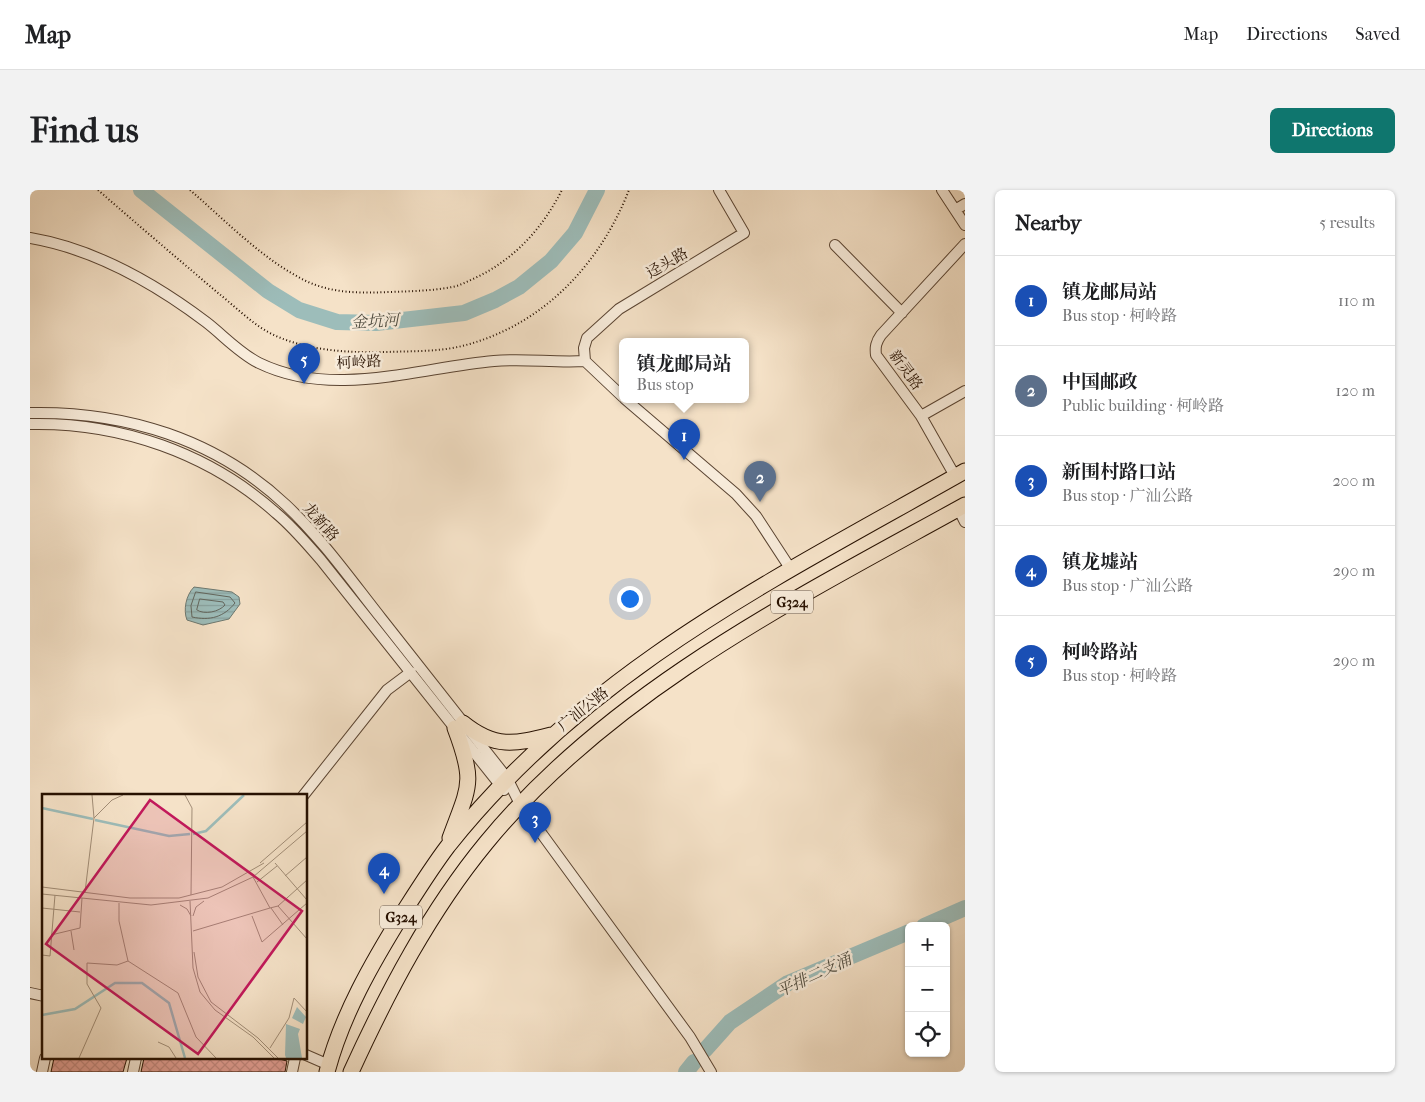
<!DOCTYPE html>
<html lang="en">
<head>
<meta charset="utf-8">
<style>
  body { margin:0; font-family:"IM FELL French Canon","Noto Serif SC",serif; background:#f2f2f2; color:#202124 }
  .controls { position:absolute; right:15px; bottom:15px; display:grid; overflow:hidden; border-radius:8px; box-shadow:0 1px 4px #0004 }
  .controls button { width:45px; height:45px; display:grid; place-items:center; padding:0; border:0; border-bottom:1px solid #e0e0e0; background:#fff; color:#202124; font:25px sans-serif }
  .you { position:absolute; left:599px; top:408px; width:18px; height:18px; margin:-12px; border:4px solid #fff; border-radius:50%; background:#1a73e8; box-shadow:0 0 0 8px #1a73e833 }
  .badge { display:grid; place-items:center; width:32px; height:32px; border-radius:50%; background:#0f766e; color:#fff; font-size:16px; font-weight:700 }
  .pin { position:absolute; translate:-50% -41px; filter:drop-shadow(0 1px 2px #0008) }
  .pin::after { content:''; position:absolute; top:26px; width:18px; height:15px; background:inherit; clip-path:polygon(0 0,100% 0,50% 100%) }
  .popup { position:absolute; left:589px; top:148px; width:130px; height:65px; box-sizing:border-box; display:grid; place-content:center; border-radius:8px; background:#fff; filter:drop-shadow(0 1px 4px #0005); font-size:16px; white-space:nowrap; color:#757577 }
  .popup b { font-size:19px; color:#202124 }
  .popup::after { content:''; position:absolute; left:50%; top:100%; margin-left:-10px; border:10px solid transparent; border-top-color:#fff }
  .list { margin:0; padding:0; list-style:none }
  h2 { display:flex; justify-content:space-between; align-items:center; height:65px; margin:0; padding:0 20px; font-size:21px }
  h2 small { font-size:16px; font-weight:400; color:#757577 }
  .list li { display:grid; grid-template-columns:32px 1fr auto; gap:15px; align-items:center; box-sizing:border-box; height:90px; padding:0 20px; border-top:1px solid #e0e0e0 }
  .list b { display:block; font-size:19px; white-space:nowrap }
  .list p { margin:0; font-size:16px; white-space:nowrap; color:#757577 }
  .list em { font-size:16px; font-style:normal; color:#757577 }
  .icon { flex:none; width:28px; height:28px; fill:none; stroke:currentColor; stroke-width:2; stroke-linecap:round; stroke-linejoin:round }
  .map { position:relative; flex:none; width:935px; height:882px; overflow:hidden; border-radius:8px }
  header { display:flex; align-items:center; gap:30px; box-sizing:border-box; height:70px; padding:0 25px; background:#fff; border-bottom:1px solid #e0e0e0 }
  header strong { font-size:24px }
  nav { display:flex; gap:28px; margin-inline-start:auto; font-size:18px }
  .intro { display:flex; align-items:center; justify-content:space-between; box-sizing:border-box; height:120px; padding:0 30px }
  h1 { margin:0; font-size:35px }
  .button { padding:12px 22px; border-radius:8px; background:#0f766e; color:#fff; font-size:18px; font-weight:700 }
  main { display:flex; gap:30px; padding:0 30px }
  aside { flex:1; background:#fff; border-radius:8px; box-shadow:0 1px 4px #0004 }
  .map>svg:first-child { display:block }
  .water { fill:url(#water-rules); stroke:#6d7870 }
  .lines { fill:none; stroke-linecap:round; stroke-linejoin:round }
  .shore { stroke:#62665d; stroke-width:1 }
  .river { stroke:#9dbdba; stroke-width:16 }
  .building { fill:url(#building-cross-hatch); stroke:#261000 }
  .minor-casing { stroke:#5a4432; stroke-width:12 }
  .highway-casing { stroke:#261000; stroke-width:17 }
  .path { stroke:#261000; stroke-width:2; stroke-dasharray:1 2.5; stroke-linecap:butt }
  .minor { stroke:#f8ecdb; stroke-width:10 }
  .highway { stroke:#f5e2c8; stroke-width:15 }
  .labels { text-anchor:middle; dominant-baseline:central; stroke-width:5; stroke-linejoin:round; paint-order:stroke }
  .shield { fill:#f8ecdb; stroke:#655242; stroke-width:1 }
  .shield-label { font-size:14px; font-weight:bold; fill:#261000 }
  .street-label { font-size:15px; fill:#261000; stroke:#f8ecdb }
  .water-label { font-size:16px; font-style:italic; fill:#504d41; stroke:#f8ecdb }
  .inset-river { fill:none; stroke:#9dbdba; stroke-width:2.5 }
  .inset-road { fill:none; stroke:#a28e78; stroke-width:1 }
  .view { fill:#c2185b; fill-opacity:0.15; stroke:#c2185b; stroke-width:2.5 }
  .inset-edge { fill:none; stroke:#261000; stroke-width:2.5 }
</style>
</head>
<body>
<header>
<strong>Map</strong>
<nav><a>Map</a><a>Directions</a><a>Saved</a></nav>
</header>
<div class="intro"><h1>Find us</h1><a class="button">Directions</a></div>
<main>
<div class="map">
<svg width="935" height="882" viewBox="0 0 935 882">
  <defs>
    <pattern id="water-rules" width="6" height="5" patternUnits="userSpaceOnUse" patternTransform="scale(1.25)"><rect width="6" height="5" fill="#9dbdba"/><path d="M0 2.5h6" fill="none" stroke="#87a19e"/></pattern>
    <pattern id="building-cross-hatch" width="8" height="8" patternUnits="userSpaceOnUse" patternTransform="scale(1.25)"><rect width="8" height="8" fill="#e39f95"/><path d="M0 0l8 8M0 8l8-8" fill="none" stroke="#c3887f"/></pattern>
  </defs>
  <rect width="100%" height="100%" fill="#f5e2c8"/>
  <filter id="stains"><feTurbulence type="fractalNoise" baseFrequency=".004" numOctaves="4"/><feColorMatrix values="0 0 0 0 .2 0 0 0 0 .09 0 0 0 0 .02 0 0 0 .5 -.17"/></filter>
  <radialGradient id="worn" r=".72"><stop offset=".6" stop-color="#630" stop-opacity="0"/><stop offset="1" stop-color="#630" stop-opacity=".3"/></radialGradient>
  <!-- water -->
  <path class="water" d="M164 397 202 402 209 407 210 414 199 429 173 435 157 430C153 420 156 405 164 397Z"/>
  <g class="lines">
    <!-- shore -->
    <path class="shore" d="M166 402 200 407 205 413C194 427 180 431 162 427L161 416Z
      M170 409 193 412 195 415C189 422 174 425 167 420Z"/>
    <!-- river -->
    <path class="river" d="M111 0 238 101 269 120 307 132 346 133 434 123 465 110 489 97 521 71 545 43 567 0
      M894 736 935 718
      M675 860 700 832 758 793 879 742
      M656 882 664 872"/>
  </g>
  <!-- building -->
  <path class="building" d="M24 868H97L93 882H21Z
    M114 868H245L257 871 255 882H111Z"/>
  <g class="lines">
    <!-- minor casing -->
    <g class="minor-casing">
      <path id="minor" d="M912 0 935 35
        M925 20 935 14
        M0 48C65 59 123 92 176 132 193 145 209 163 229 173 303 209 387 178 464 171 494 168 524 173 555 171L593 207
        M805 55 872 123
        M555 171 554 158 557 148 589 119 714 43 689 0
        M595 209 706 304 726 326 760 378
        M0 223C95 221 186 249 256 315 292 349 321 390 351 428 393 482 435 535 477 588L490 614 660 847 681 882
        M891 226 935 201
        M0 234C90 232 179 263 246 323 263 337 277 354 291 370L474 600
        M925 286 891 226 846 165C845 157 846 152 851 145L935 54
        M928 318 935 332
        M273 606 357 500 381 482
        M0 803 14 806
        M276 865 299 875
        M12 882 15 868
        M103 882 106 868
        M262 882 265 868"/>
    </g>
    <!-- highway casing -->
    <g class="highway-casing">
      <path id="highway" d="M433 533C465 559 485 554 521 545
        M420 648C439 596 446 593 425 538
        M297 882C312 825 342 773 373 723 387 701 402 677 418 656 560 478 743 390 935 281
        M321 882C358 801 400 721 456 653 582 500 765 409 935 315"/>
    </g>
    <!-- path -->
    <path class="path" d="M68 0C108 35 148 69 188 103 206 117 225 137 246 146 280 161 320 163 357 162 383 161 411 162 436 155 514 134 570 74 599 0
      M160 0C196 31 233 70 276 91 304 104 331 103 361 102 382 101 402 101 422 97 429 96 436 92 443 89 484 70 512 39 532 0"/>
    <!-- minor -->
    <use href="#minor" class="minor"/>
    <!-- highway -->
    <use href="#highway" class="highway"/>
  </g>
  <g class="labels">
    <!-- shield labels -->
    <g class="shield">
      <rect x="741" y="400.5" width="42" height="23" rx="4"/>
      <rect x="350" y="715.5" width="42" height="23" rx="4"/>
    </g>
    <g class="shield-label">
      <text x="762" y="412">G324</text>
      <text x="371" y="727">G324</text>
    </g>
    <!-- street labels -->
    <g class="street-label">
      <text transform="translate(637 73) rotate(-30)">迳头路</text>
      <text transform="translate(329 172) rotate(-3)">柯岭路</text>
      <text transform="translate(876 180) rotate(54)">新灵路</text>
      <text transform="translate(291 332) rotate(48)">龙新路</text>
      <text transform="translate(553 519) rotate(-39)">广汕公路</text>
    </g>
    <!-- water labels -->
    <g class="water-label">
      <text transform="translate(345 131) rotate(-3)">金坑河</text>
      <text transform="translate(784 785) rotate(-25)">平排二支涌</text>
    </g>
  </g>
  <!-- overview -->
  <g transform="translate(12 604)">
    <rect width="265" height="265" fill="#f5e2c8"/>
    <path d="M255 213 264 223 261 230 250 224ZM244 230 258 235 256 240 260 264H244L243 261Z" fill="#9dbdba"/>
    <path class="inset-river" d="M0 14 51 25M53 26 127 42 148 40M151 40 164 37 202 1M0 221 33 215 73 189H100L127 209 143 264"/>
    <path class="inset-road" d="M50 1 52 24M143 1 150 14 149 101M218 69 265 28M233 69 265 106M243 82 265 63M211 83 228 114 236 112 265 86M215 88 235 72M0 93 88 104H137L180 93 222 69M43 98 52 24 70 6 81 1M0 100 109 111 166 104 211 83 265 37M148 107 151 174 158 198 173 216 211 243 232 264M77 109V127L86 167 136 199 154 243 174 264M138 111 145 115 149 122M236 112 265 145M0 114 38 118M229 114 241 131M151 122 154 113 162 107M210 122 220 148 265 109M29 137 32 156M151 137 228 114M9 141 38 134 40 104M152 158 156 183 169 208 216 244 236 264M0 161 8 162 13 101M116 248 127 253 134 264M228 254 247 224 252 204 265 218M37 264 59 214 45 190V169L75 171 86 167"/>
    <path class="view" d="M108 6 260 117 156 260 4 150Z"/>
    <rect width="265" height="265" class="inset-edge"/>
  </g>
  <rect width="100%" height="100%" filter="url(#stains)"/>
  <rect width="100%" height="100%" fill="url(#worn)"/>
</svg>
<div class="controls">
<button>+</button>
<button>−</button>
<button><svg class="icon" aria-label="locate" viewBox="0 0 24 24"><circle cx="12" cy="12" r="6"/><path d="M12 2v4M12 18v4M2 12h4M18 12h4"/></svg></button>
</div>
<div class="you"></div>
<div class="pin badge" style="left:654px;top:270px;background:#1a4fb4">1</div>
<div class="popup"><b>镇龙邮局站</b>Bus stop</div>
<div class="pin badge" style="left:730px;top:312px;background:#5c6f8a">2</div>
<div class="pin badge" style="left:505px;top:653px;background:#1a4fb4">3</div>
<div class="pin badge" style="left:354px;top:704px;background:#1a4fb4">4</div>
<div class="pin badge" style="left:274px;top:194px;background:#1a4fb4">5</div>
</div>
<aside>
<h2>Nearby<small>5 results</small></h2>
<ul class="list">
<li><span class="badge" style="background:#1a4fb4">1</span><div><b>镇龙邮局站</b><p>Bus stop · 柯岭路</p></div><em>110 m</em></li>
<li><span class="badge" style="background:#5c6f8a">2</span><div><b>中国邮政</b><p>Public building · 柯岭路</p></div><em>120 m</em></li>
<li><span class="badge" style="background:#1a4fb4">3</span><div><b>新围村路口站</b><p>Bus stop · 广汕公路</p></div><em>200 m</em></li>
<li><span class="badge" style="background:#1a4fb4">4</span><div><b>镇龙墟站</b><p>Bus stop · 广汕公路</p></div><em>290 m</em></li>
<li><span class="badge" style="background:#1a4fb4">5</span><div><b>柯岭路站</b><p>Bus stop · 柯岭路</p></div><em>290 m</em></li>
</ul>
</aside>
</main>
</body>
</html>
